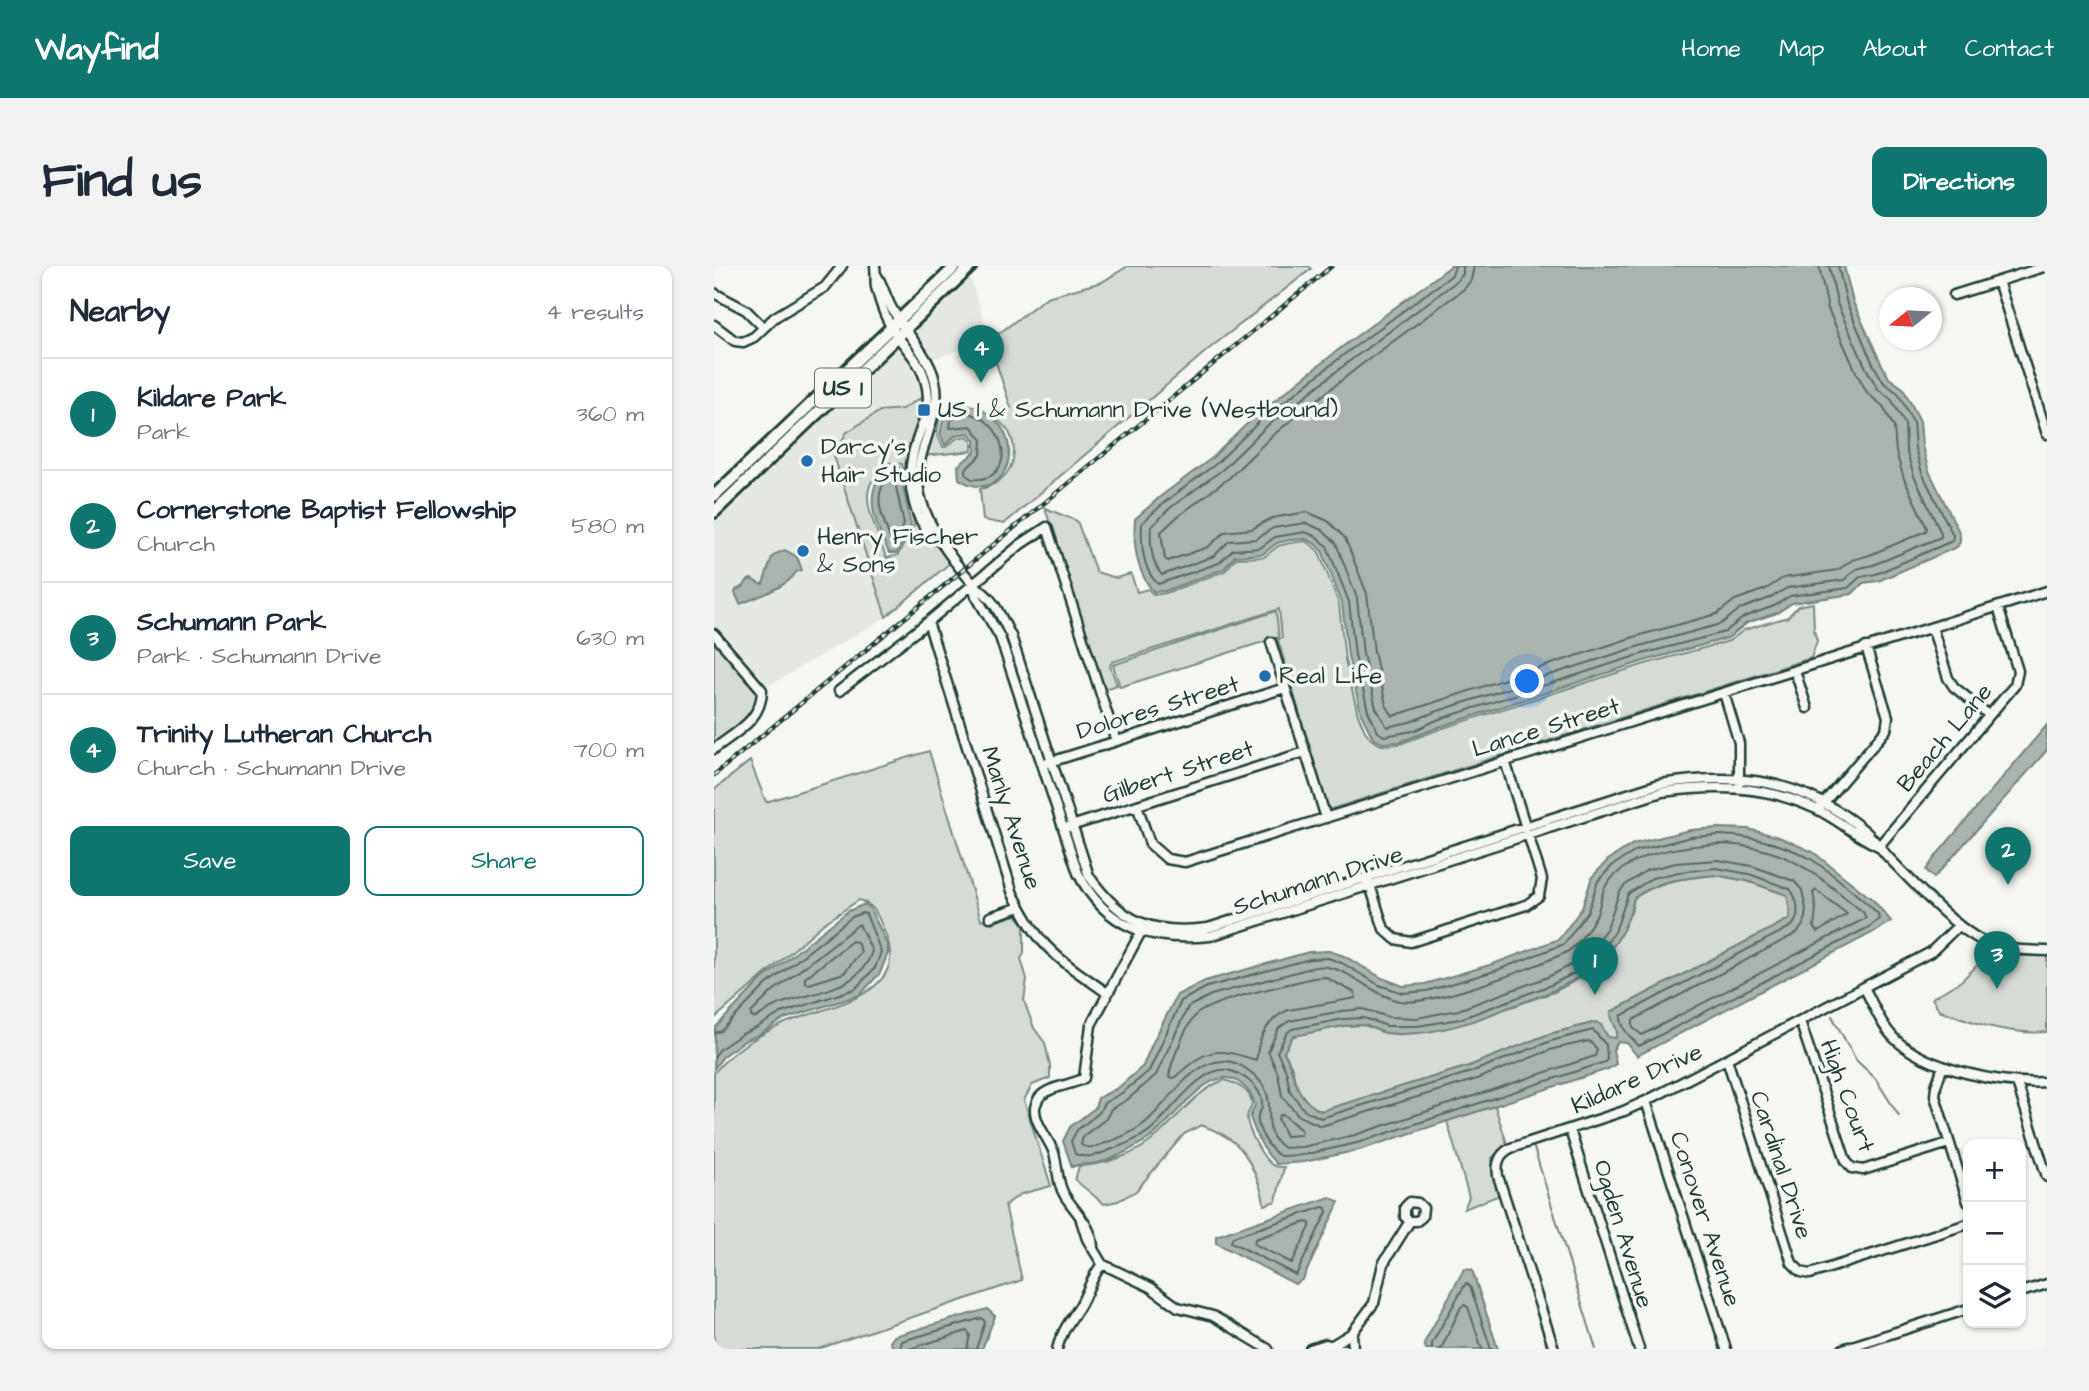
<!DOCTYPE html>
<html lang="en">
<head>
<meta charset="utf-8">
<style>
  body { margin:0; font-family:"Architects Daughter",sans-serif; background:#f2f2f3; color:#1f2937 }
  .controls { position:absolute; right:21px; bottom:21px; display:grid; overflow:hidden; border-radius:14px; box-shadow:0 2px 5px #0004 }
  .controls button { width:63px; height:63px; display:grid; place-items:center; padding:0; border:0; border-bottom:2px solid #e0e1e3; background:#fff; color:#1f2937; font:35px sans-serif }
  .compass { position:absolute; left:1165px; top:21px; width:63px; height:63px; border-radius:50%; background:#fff; box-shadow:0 2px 5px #0004; rotate:252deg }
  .you { position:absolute; left:814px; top:416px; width:24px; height:24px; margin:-18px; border:5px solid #fff; border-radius:50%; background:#1a73e8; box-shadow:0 0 0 10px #1a73e833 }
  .badge { display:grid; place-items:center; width:46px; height:46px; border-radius:50%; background:#0f766e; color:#fff; font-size:23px; font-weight:700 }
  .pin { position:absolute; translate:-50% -58px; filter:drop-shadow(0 2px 4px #0008) }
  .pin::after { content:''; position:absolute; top:37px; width:24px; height:21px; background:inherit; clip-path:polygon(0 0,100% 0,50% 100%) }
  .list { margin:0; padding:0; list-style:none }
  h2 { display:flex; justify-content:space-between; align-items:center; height:91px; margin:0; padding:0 28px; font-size:30px }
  h2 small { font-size:23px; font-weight:400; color:#747a83 }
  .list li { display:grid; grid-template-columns:46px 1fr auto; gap:21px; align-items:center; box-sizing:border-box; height:112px; padding:0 28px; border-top:2px solid #e0e1e3 }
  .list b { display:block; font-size:26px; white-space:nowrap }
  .list p { margin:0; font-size:23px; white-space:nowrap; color:#747a83 }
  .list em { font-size:23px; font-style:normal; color:#747a83 }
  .actions { display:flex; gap:14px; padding:21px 28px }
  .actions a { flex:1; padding:16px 0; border:2px solid #0f766e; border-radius:14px; text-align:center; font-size:24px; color:#0f766e }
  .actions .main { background:#0f766e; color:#fff }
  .icon { flex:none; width:38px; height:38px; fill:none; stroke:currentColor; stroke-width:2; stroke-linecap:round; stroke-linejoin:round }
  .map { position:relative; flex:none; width:1333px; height:1083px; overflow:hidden; border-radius:14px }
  header { display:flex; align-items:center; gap:42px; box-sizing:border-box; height:98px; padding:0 35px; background:#0f766e; color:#fff }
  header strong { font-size:33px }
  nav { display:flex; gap:38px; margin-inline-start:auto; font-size:24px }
  .intro { display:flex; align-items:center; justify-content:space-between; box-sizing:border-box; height:168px; padding:0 42px }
  h1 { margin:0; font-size:49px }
  .button { padding:18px 32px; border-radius:14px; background:#0f766e; color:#fff; font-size:24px; font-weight:700 }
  main { display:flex; gap:42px; padding:0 42px }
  aside { flex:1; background:#fff; border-radius:14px; box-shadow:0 2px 5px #0004 }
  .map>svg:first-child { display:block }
  .built { fill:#e6e8e4; fill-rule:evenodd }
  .green { fill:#d6dbd6; stroke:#7a8c85; stroke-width:2; fill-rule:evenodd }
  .water { fill:#aab3ae; stroke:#72847d; stroke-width:2; fill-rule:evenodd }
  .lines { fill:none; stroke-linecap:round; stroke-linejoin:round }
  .shore { stroke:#576c65; stroke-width:2 }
  .stream { stroke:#72847d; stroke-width:2 }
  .minor-casing { stroke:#1f3d34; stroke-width:13 }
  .major-casing { stroke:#1f3d34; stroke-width:16 }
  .minor { stroke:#f6f6f2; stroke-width:8 }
  .major { stroke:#f6f6f2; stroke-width:10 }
  .rail-casing { stroke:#1f3d34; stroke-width:4.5 }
  .rail { stroke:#f6f6f2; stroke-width:2; stroke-dasharray:5; stroke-linecap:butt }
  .poi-dot { fill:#1f6fb2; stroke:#f6f6f2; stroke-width:2.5 }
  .labels { text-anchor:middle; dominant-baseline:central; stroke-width:7; stroke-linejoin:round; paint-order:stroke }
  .shield { fill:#f6f6f2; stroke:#60746d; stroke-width:2 }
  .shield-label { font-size:23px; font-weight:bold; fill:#1f3d34 }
  .poi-label { font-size:24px; fill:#1f3d34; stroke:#f6f6f2; text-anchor:start }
  .street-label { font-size:24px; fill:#1f3d34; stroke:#f6f6f2 }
</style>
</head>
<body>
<header>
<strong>Wayfind</strong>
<nav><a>Home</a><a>Map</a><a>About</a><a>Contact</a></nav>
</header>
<div class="intro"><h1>Find us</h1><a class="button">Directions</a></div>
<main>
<aside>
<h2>Nearby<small>4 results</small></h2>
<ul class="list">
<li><span class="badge">1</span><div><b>Kildare Park</b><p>Park</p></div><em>360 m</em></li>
<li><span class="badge">2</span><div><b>Cornerstone Baptist Fellowship</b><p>Church</p></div><em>580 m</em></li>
<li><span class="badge">3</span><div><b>Schumann Park</b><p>Park · Schumann Drive</p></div><em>630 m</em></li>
<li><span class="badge">4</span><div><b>Trinity Lutheran Church</b><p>Church · Schumann Drive</p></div><em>700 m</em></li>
</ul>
<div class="actions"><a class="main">Save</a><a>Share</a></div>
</aside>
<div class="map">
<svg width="1333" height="1083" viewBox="0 0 1333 1083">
  <rect width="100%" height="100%" fill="#f6f6f2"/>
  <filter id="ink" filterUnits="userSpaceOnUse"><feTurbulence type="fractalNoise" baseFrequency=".0143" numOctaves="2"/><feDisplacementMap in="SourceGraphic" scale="14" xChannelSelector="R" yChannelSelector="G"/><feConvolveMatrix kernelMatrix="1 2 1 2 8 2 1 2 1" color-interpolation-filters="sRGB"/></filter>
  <g filter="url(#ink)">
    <!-- built -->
    <path class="built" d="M255 9 272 61 246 83 217 94 197 64Z
      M184 76 202 98 208 110 210 130 188 143 166 145 120 190 172 351 51 422 0 362V255ZM71 284 83 291 88 304 57 325 32 336 24 322 30 320 39 313 46 318H49L53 302Z"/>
    <!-- green -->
    <path class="green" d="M414 0H595L597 3 496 82 290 258 269 254 266 223C293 217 307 194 296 168 292 160 282 153 276 146L297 142 275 75 333 31 388 16Z
      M210 130 209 146 195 192 200 245 209 266 237 296 172 351 120 190 132 167 166 145 188 143ZM175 197 188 198 200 259 184 289 173 292C168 284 166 274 163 266 152 237 146 218 175 197Z
      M226 152 223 168 229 181H232L243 172 253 170 258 175V185L209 190 224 153Z
      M331 242 363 255 382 306 402 312 417 308 423 326 434 323 440 329 452 327 511 305 522 292 550 291 564 280 576 277 591 275 598 279 605 286 625 338 631 394 644 449 651 465 657 473 667 479 686 478 726 463 931 398 1015 375 1030 364 1074 351 1084 340 1099 337 1100 364 1103 375 1097 392 614 544 564 374 568 371 565 343 398 396 396 400 403 419 390 423Z
      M562 345 565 371 406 421 399 399Z
      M0 373 44 426C44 452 19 464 0 479Z
      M215 485 267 654 273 653 278 657 302 649 310 658V687L307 693 313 713 310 735 320 762 331 777 336 799V812L318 819 310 834 337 920 307 928 291 939 308 1014 104 1083H0V807C18 784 43 770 69 758 109 740 201 731 170 665 163 648 162 640 145 634L109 658 0 753V524L36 495 52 536Z
      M1001 609 1033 615 1073 629 1076 644 1075 653 897 746 904 766 902 772H894L887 759 882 756 835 768 755 800 607 845 595 838 581 820 579 803 570 786 579 770 629 760 650 759 672 767 797 741 840 726 866 712 917 647 920 632C949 613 967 613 1001 609Z
      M1280 683 1317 690 1333 688V766C1295 769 1260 757 1225 744L1218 732 1247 715Z
      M510 814C521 817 537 824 538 837 538 842 533 847 533 852 534 864 549 895 560 900 563 901 567 901 570 901L562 935 550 939C550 925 535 892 526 882 516 871 501 864 487 859L470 868 422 925 404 935 390 938 361 914 365 900C392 899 424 888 444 869 466 849 482 825 510 814Z
      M781 840 793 878 778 892 779 904 786 929 750 943 755 931 733 855Z"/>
    <!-- water -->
    <path class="water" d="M737 0H1130L1139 36 1166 95 1175 112 1189 122 1206 155 1208 180 1215 205 1246 268V276L1243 281 1164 315 1149 317 1138 328 1078 337 1063 347 1033 357 1014 372 930 395 725 461 686 476 668 477 659 472 647 448 634 390 628 337 608 285 600 277 592 273 576 274 563 277 549 288 521 290 510 303 451 325 440 326C422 306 419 279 421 253L447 230 498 192 541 150 628 81Z
      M245 140C249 140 256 139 261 140 265 141 271 146 275 149 316 177 289 242 245 213L244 200 261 186V174L254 167 242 169 231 179 226 168 230 150Z
      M176 200 185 201 197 259 183 287H175C161 258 146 223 176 200Z
      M71 284 83 291 88 304 82 306C75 320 40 333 26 338L21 327 22 324 30 320 33 315 37 313 46 318H49L58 291 61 288Z
      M1333 459V484L1220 612 1212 604 1225 586Z
      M1005 562 1034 563 1065 571 1099 586 1159 634 1177 655 1158 667 923 790 913 777 904 776 899 784 902 798 894 803 645 884 590 896 562 898C548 883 542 869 536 851L541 839C538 829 535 824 526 817 495 793 457 860 433 874 417 883 397 896 378 898 370 899 366 897 358 901L349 875 356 861 381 842 384 832 404 822 429 800 438 778 463 729 491 715 595 686 615 685 630 690 668 712 689 720 711 718 779 698 845 673 868 642 878 611 894 594 919 578 976 564ZM1001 609 1033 615 1073 629 1076 644 1075 653 897 746C896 756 906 762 902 772L894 771 887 759 883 756 835 768 755 800 607 845C579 831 583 811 570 786L579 770C601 767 625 758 647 759 656 759 664 766 672 767 682 769 695 768 704 767 737 764 766 753 796 741 857 719 905 701 920 632 949 612 967 613 1001 609Z
      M151 638 156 642 174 680V687L166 707 146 729 70 753 45 769 32 774 10 789 0 803 1 762 47 714 134 645Z
      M616 931 625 936 589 1013 581 1018 502 977V970Z
      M750 1003 758 1004 784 1083H712L710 1077Z
      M273 1043 281 1050 268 1083H180L176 1076 180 1070Z"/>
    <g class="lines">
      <!-- shore -->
      <path class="shore" d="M741 0 738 9 632 87 546 155 503 197 451 236 428 257C427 277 428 304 444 318L505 297 519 284 546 282 561 271 591 266 603 271 613 280 635 336 641 389 654 445 664 466 670 470 699 465 723 454 928 388 1011 366 1030 351 1060 340 1076 330 1134 322 1146 311 1162 308 1238 275 1239 269 1208 207 1201 182 1199 156 1184 127 1170 117 1159 98 1133 38 1124 0
        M749 0V8L743 15 637 94 552 161 508 204 456 242 437 261C436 277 437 297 448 309L500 290 515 275 542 273 559 262 592 257 608 264 622 277 643 332 649 388 662 442 673 461 696 456 721 446 926 380 1007 358 1026 343 1056 332 1073 322 1130 314 1142 303 1159 299 1227 271V267L1200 210 1192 184 1191 158 1177 133 1164 123 1152 102 1124 40 1115 0
        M760 0 757 14 750 23 643 102 559 169 515 212 463 251 447 266 451 293 454 295 494 281 511 266 538 263 558 252 593 246 614 255 631 272 653 328 660 386 672 439 679 450 923 370 1003 348 1021 334 1052 323 1069 312 1124 304 1138 294 1156 289 1212 265 1213 262 1190 213 1182 186 1180 161 1169 140 1154 128 1142 106 1114 43 1105 0
        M248 147C292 147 307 217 258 213L252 209V203L267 189 268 174 257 160 236 162 237 154Z
        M176 209 180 212 190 258 180 276 176 272C168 250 157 228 176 209Z
        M1006 569C1037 570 1067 577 1095 592 1116 604 1136 624 1155 639L1164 648 1165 653 1155 661 925 780C917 771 906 763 907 750L1078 660C1087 650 1084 633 1076 623L1035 608 1002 602 965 606 938 612 914 628 901 666 888 683 862 706 837 719 746 753 703 760H673L650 752 629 753 578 763 573 767 563 786 572 805 576 825 590 844 607 852 757 806 837 775 879 764 892 779 893 793 891 796 643 877 589 889 566 890C556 884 542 863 544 850 545 843 548 847 548 840 550 822 528 807 513 804 485 800 455 850 435 865 423 874 410 879 396 884 384 889 373 893 361 888L357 875 363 864 385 847 390 837 408 827 435 805 467 735 493 721 596 693 614 692 628 697 665 719 689 727 713 725 781 705 850 678 874 645 884 615 899 599 922 585 977 571Z
        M1006 578C1073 580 1099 606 1149 646L1152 652 928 769 919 762V754L1083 667 1090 658 1092 643 1088 624 1080 615 1038 600 1004 594 962 597 933 604 910 620 905 627 893 662 882 676 857 699 834 711 744 744 703 752 675 751 649 743 628 745 575 755 565 762 554 785 564 808 568 830 585 850 607 860 760 814 839 783 875 775 883 783 881 790 641 869 588 881 570 882C540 862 571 835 539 808 531 801 521 795 510 795 476 795 454 838 431 857 420 866 406 872 392 877 383 880 376 884 367 879L369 870 392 853 397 843 413 834 442 809 474 741 497 729 597 702C602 701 608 700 613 701 636 704 659 729 685 735 717 741 817 702 849 688 862 683 877 660 883 648 887 638 887 626 893 618 918 585 968 580 1006 578Z
        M1102 624 1133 648 1104 666 1100 662 1102 642 1099 627Z
        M145 658 158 685C146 725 99 725 66 738 57 741 49 747 42 752L37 751V747L58 726Z
        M138 675 143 676 147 686 130 707 95 718 91 717V712Z
        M611 711 641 727 642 732 575 744C560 749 550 763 545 778 543 783 544 789 542 794 501 781 493 782 460 812L455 811C456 798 474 754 484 747 508 731 569 720 599 712Z
        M0 767 7 765 52 719 138 651 148 647 152 648 167 686 161 702 141 723 67 747 42 762 28 768 6 783 0 791
        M570 849 588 865 587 869 572 870 564 853 566 849Z
        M609 941 612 942 613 946 582 1009 517 976 519 971Z
        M592 956 596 957V961L578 997 540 978 541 973Z
        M186 1083 188 1075 268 1052 271 1056 262 1083
        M195 1083 253 1065 256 1069 253 1083
        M718 1083V1077L752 1017 756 1020 777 1083
        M727 1083 747 1041 750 1039 754 1041 768 1083"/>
      <!-- stream -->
      <path class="stream" d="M1118 750 1142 794 1161 812 1185 850
        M820 882 882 1083"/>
      <!-- minor casing -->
      <g class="minor-casing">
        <path id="minor" d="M161 0C162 7 161 14 162 21 165 33 169 46 175 57 190 85 212 95 214 131 214 152 203 168 199 188 192 217 199 258 225 275
          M162 8C170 20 172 34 180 46 196 75 227 99 222 136 218 168 198 195 206 229 213 259 236 292 257 315 264 323 273 328 279 337 286 347 291 359 297 370L375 610C407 656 438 669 494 662L945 518C1024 506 1086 512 1150 564 1159 572 1167 583 1175 592 1201 618 1246 669 1280 680 1298 685 1315 684 1333 685
          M1284 15 1333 168
          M0 27 32 44 49 61
          M1240 29 1333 0
          M0 59 21 75 29 76 40 71 61 51 111 21 128 0
          M259 318 262 330 286 371 364 607C392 663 438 676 496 670L948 526C1001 519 1052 519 1102 543 1123 553 1141 569 1162 579
          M214 356 299 628C308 644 316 661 328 675 346 696 371 711 393 727
          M1218 361 1234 412 1240 421 1275 449
          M0 368 48 424C48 454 22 466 0 483
          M557 376 612 552
          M1081 405 1093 442
          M125 425 214 356 307 278 333 261 402 475
          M1010 427 1025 477V516
          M333 497 571 422
          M423 539 436 578 453 593 471 596 1333 325
          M1107 540 1172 464 1174 451 1152 381
          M354 561 591 486
          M1165 580 1301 419 1304 405 1284 341
          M654 613 670 663 681 673 697 676 812 639 825 630 828 613 791 495
          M276 651 306 641
          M1150 721C1159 738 1167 759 1180 772 1212 804 1290 819 1333 816
          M1086 755 1132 895 1138 902 1149 904 1235 877
          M1013 793 1078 997 1087 1006 1096 1008 1254 958
          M1229 800 1222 820 1221 830 1254 936
          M1303 817 1333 911
          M932 835 1012 1083
          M856 864 925 1083
          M367 954 373 973 388 998
          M379 981C378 960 362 947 351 930 343 918 344 901 340 887 335 873 320 857 321 842 321 840 324 833 325 832 334 820 357 820 370 812L377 759 428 664
          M388 998 436 1021 464 1041 499 1050 554 1083
          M1307 1026 1333 1018
          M638 1067 639 1083
          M620 1078 638 1067 660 1037 669 998 696 955H703L708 951 709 942 704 937 696 936 691 941V951L696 955
          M343 1083C347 1067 355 1056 364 1043 374 1027 375 1015 388 998
          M596 1083 612 1078 630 1083
          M840 1083 784 910C782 897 785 888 797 882L910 845 932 835 1217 686 1245 659
          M1129 1083 1254 1043"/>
      </g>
      <!-- major casing -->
      <g class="major-casing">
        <path id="major" d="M0 230 242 0
          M0 246 257 0"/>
      </g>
      <!-- minor -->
      <use href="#minor" class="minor"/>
      <!-- major -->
      <use href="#major" class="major"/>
      <!-- rail casing -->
      <g class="rail-casing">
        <path id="rail" d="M0 509 618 0"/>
      </g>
      <!-- rail -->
      <use href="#rail" class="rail"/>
    </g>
  </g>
  <!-- markers -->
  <g class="poi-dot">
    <rect x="203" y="137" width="14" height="14" rx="3.5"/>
    <circle cx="93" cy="195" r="7"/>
    <circle cx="89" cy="285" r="7"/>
    <circle cx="551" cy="410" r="7"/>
  </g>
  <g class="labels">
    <!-- shield labels -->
    <rect class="shield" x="101" y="102.5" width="56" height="39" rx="5"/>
    <g class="shield-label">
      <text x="129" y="122">US 1</text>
    </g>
    <!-- poi labels -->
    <g class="poi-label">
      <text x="224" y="144">US 1 &amp; Schumann Drive (Westbound)</text>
      <text x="107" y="181">Darcy's<tspan x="107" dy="28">Hair Studio</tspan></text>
      <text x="103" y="271">Henry Fischer<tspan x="103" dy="28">&amp; Sons</tspan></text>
      <text x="565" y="410">Real Life</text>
    </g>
    <!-- street labels -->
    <g class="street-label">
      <text transform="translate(444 442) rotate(-17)">Dolores Street</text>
      <text transform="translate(832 462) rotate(-17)">Lance Street</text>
      <text transform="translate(1231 472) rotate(-50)">Beach Lane</text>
      <text transform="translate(464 506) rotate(-18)">Gilbert Street</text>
      <text transform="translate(297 552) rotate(72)">Manly Avenue</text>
      <text transform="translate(604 615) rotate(-18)">Schumann Drive</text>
      <text transform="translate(923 813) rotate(-24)">Kildare Drive</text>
      <text transform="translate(1133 830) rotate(70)">High Court</text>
      <text transform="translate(1067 899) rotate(72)">Cardinal Drive</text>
      <text transform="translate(991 953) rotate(72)">Conover Avenue</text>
      <text transform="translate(909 968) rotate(73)">Ogden Avenue</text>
    </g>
  </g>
</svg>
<div class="controls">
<button>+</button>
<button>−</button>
<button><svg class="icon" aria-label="layers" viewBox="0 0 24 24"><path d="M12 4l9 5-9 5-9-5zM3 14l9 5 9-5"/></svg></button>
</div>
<svg class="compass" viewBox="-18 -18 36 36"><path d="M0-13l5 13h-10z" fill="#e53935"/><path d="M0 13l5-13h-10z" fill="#747a83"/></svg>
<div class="you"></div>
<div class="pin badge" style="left:881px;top:729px">1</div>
<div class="pin badge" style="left:1294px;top:619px">2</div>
<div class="pin badge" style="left:1283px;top:723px">3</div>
<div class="pin badge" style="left:267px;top:117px">4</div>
</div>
</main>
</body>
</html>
